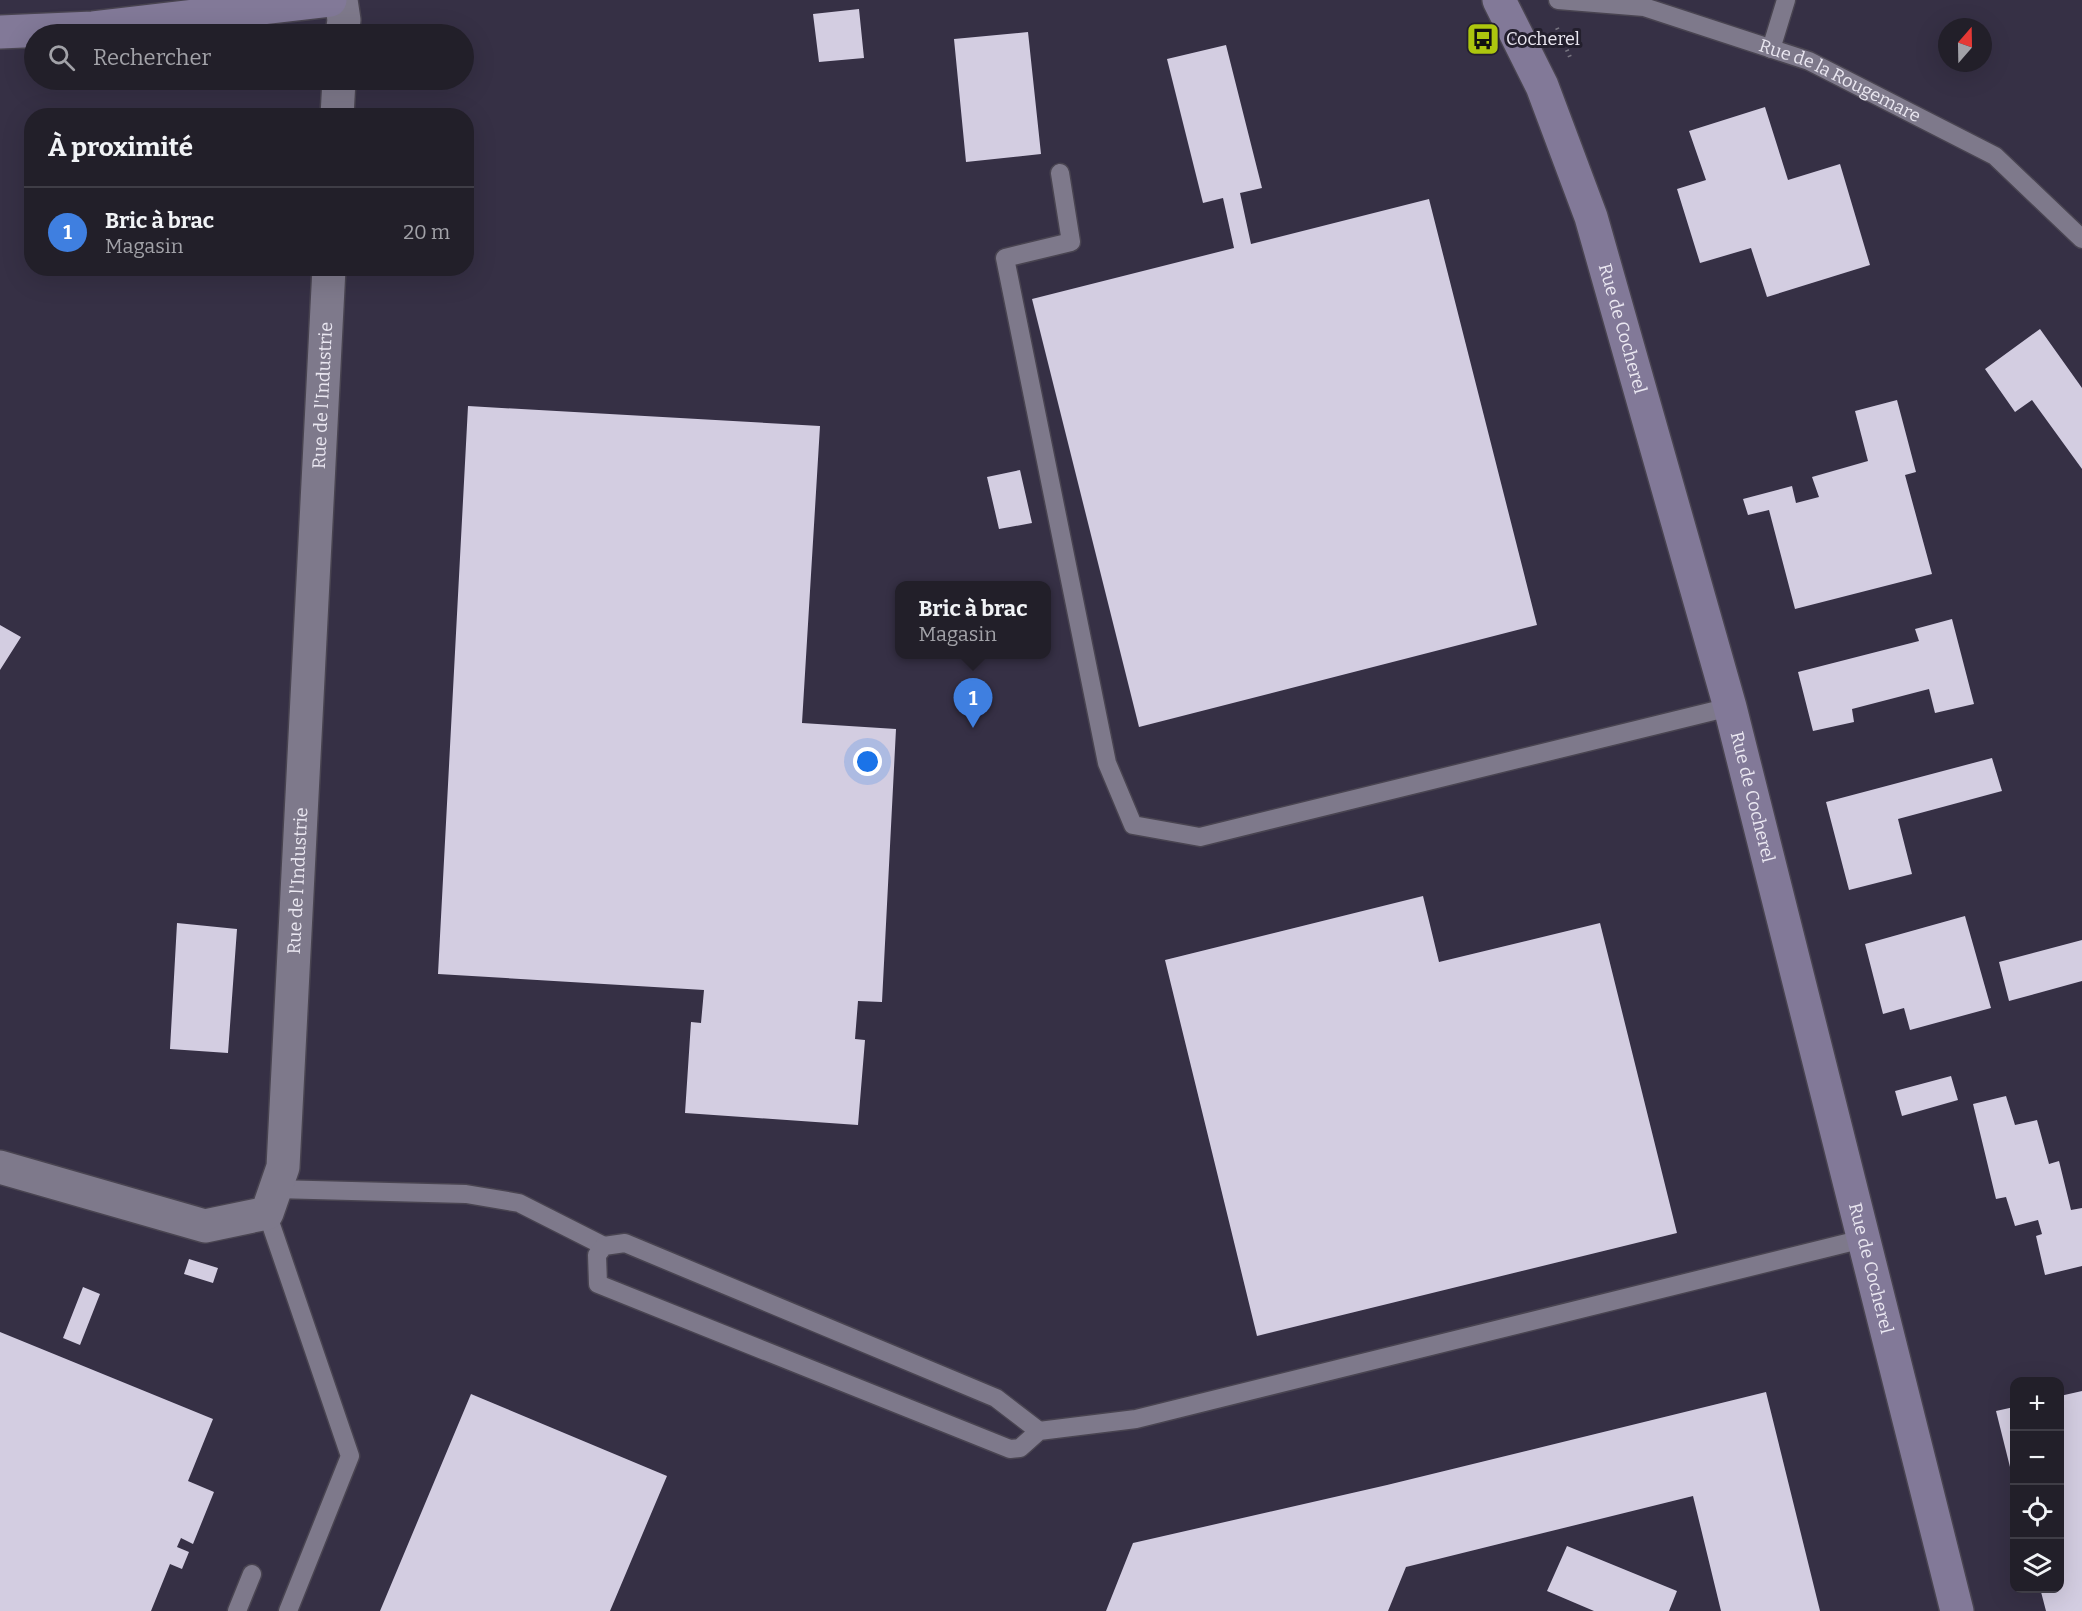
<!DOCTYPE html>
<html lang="fr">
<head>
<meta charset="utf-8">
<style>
  body { margin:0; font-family:Bitter,serif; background:#2e2c35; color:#f1f3f6 }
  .controls { position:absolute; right:18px; bottom:18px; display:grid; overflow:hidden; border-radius:12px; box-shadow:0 6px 24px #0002 }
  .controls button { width:54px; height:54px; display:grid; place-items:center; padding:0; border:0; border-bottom:2px solid #3f3d46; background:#221f29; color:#f1f3f6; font:30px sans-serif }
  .compass { position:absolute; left:1938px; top:18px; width:54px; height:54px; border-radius:50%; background:#221f29; box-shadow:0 6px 24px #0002; rotate:20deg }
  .you { position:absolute; left:868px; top:762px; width:21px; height:21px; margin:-15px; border:4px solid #fff; border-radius:50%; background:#1a73e8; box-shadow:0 0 0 9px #1a73e833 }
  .badge { display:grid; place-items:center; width:39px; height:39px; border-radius:50%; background:#adc60e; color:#fff; font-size:20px; font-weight:700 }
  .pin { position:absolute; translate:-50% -50px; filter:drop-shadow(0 2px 3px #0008) }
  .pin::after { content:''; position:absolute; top:32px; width:21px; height:18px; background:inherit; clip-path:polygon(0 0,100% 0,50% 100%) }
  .popup { position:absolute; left:895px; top:581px; width:156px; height:78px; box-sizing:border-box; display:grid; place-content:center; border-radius:12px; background:#221f29; filter:drop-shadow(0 2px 4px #0005); font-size:20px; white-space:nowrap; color:#a2a2a8 }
  .popup b { font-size:22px; color:#f1f3f6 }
  .popup::after { content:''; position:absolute; left:50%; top:100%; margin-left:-12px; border:12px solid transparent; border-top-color:#221f29 }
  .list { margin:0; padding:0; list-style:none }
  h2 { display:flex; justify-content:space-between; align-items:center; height:78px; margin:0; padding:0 24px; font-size:26px }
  h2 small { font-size:20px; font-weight:400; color:#a2a2a8 }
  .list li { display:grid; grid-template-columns:39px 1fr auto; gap:18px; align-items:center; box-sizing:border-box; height:90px; padding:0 24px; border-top:2px solid #3f3d46 }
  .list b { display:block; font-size:22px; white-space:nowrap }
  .list p { margin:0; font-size:20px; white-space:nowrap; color:#a2a2a8 }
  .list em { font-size:20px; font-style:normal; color:#a2a2a8 }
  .icon { flex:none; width:33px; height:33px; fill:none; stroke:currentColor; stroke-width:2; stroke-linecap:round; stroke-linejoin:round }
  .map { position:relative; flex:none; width:2082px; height:1611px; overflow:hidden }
  .search { position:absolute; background:#221f29; box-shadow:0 6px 24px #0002; left:24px; top:24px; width:450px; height:66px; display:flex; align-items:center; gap:15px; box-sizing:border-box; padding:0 21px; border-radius:33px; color:#a2a2a8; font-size:22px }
  .panel { position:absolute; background:#221f29; box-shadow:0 6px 24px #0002; left:24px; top:108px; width:450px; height:168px; border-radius:24px }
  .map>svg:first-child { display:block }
  .built { fill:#363045; fill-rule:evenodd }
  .building { fill:#d3cde1 }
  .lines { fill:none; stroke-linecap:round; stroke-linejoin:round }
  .lane-casing { stroke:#494451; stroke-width:21 }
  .street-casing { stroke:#494451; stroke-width:36 }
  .secondary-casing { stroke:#494451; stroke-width:36 }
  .path { stroke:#787581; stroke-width:4; stroke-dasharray:1.5 4.5; stroke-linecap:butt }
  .lane { stroke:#7e798b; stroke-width:18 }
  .street { stroke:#7e798b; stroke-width:33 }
  .secondary { stroke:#827998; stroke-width:33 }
  .labels { text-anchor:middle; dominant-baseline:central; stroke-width:6; stroke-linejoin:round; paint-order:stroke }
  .poi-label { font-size:18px; fill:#eae7f1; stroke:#231f2d; text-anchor:start }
  .street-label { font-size:18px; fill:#eae7f1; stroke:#231f2d }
</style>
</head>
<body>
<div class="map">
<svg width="2082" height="1611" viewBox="0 0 2082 1611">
  <rect width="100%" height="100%" fill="#2d2937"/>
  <!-- built -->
  <path class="built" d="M0 0H2082V1611H0ZM1947 27H1983V63H1947ZM34 34H464V80H34ZM32 116H466V268H32ZM900 586H1046V654H900ZM2014 1382H2060V1588H2014Z"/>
  <!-- building -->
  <path class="building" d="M859 9 864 58 819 62 813 14Z
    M1028 32 1041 154 966 162 954 39Z
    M1226 45 1262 188 1240 193 1251 244 1429 199 1537 625 1139 727 1032 299 1234 248 1223 198 1203 203 1167 59Z
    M1765 107 1788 180 1840 164 1870 265 1767 297 1751 248 1700 263 1677 189 1706 180 1689 131Z
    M2040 329 2082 388V469L2032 400 2015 412 1985 369Z
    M1897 400 1916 472 1905 475 1932 574 1795 609 1769 510 1748 515 1743 499 1792 486 1796 503 1819 497 1812 477 1868 461 1855 411Z
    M468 406 820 426 802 723 896 729 882 1002 858 1001 855 1039 865 1040 858 1125 685 1113 691 1022 701 1023 704 990 438 974Z
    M1020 470 1032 523 999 529 987 477Z
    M1952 619 1974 704 1935 713 1929 689 1852 709 1854 722 1813 731 1798 672 1919 641 1915 629Z
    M0 625 21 637 0 670Z
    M1992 758 2002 791 1898 819 1912 874 1849 890 1826 802Z
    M1423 896 1439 962 1600 923 1677 1233 1257 1336 1165 960Z
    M1965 916 1991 1008 1910 1030 1904 1008 1883 1014 1865 944Z
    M177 923 237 929 228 1053 170 1049Z
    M2082 940V981L2009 1001 1999 962Z
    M1951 1076 1958 1100 1902 1116 1895 1091Z
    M2006 1096 2015 1125 2037 1120 2049 1164 2059 1161 2071 1210 2082 1208V1266L2045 1275 2036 1236 2042 1234 2038 1220 2015 1226 2006 1197 1996 1199 1973 1104Z
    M189 1259 218 1268 213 1283 184 1274Z
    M83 1287 100 1294 80 1345 63 1338Z
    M0 1332 213 1419 188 1481 214 1492 193 1544 181 1538 177 1547 189 1552 182 1569 170 1564 151 1611H0Z
    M2082 1391V1611H2046L2040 1588H2060V1396Z
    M1766 1392 1820 1611H1721L1693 1496 1406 1567 1388 1611H1106L1133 1543 1387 1485Z
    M471 1394 667 1476 610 1611H380Z
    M2014 1407V1483L1996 1411Z
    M1567 1546 1677 1591 1669 1611H1594L1547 1591Z"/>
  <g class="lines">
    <!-- lane casing -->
    <g class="lane-casing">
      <g id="lane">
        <path id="s1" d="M1558 0 1644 7 1809 61 1995 156 2082 239"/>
        <path d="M1771 49 1786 0"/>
        <path d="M1060 173 1071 242 1005 258 1107 763 1133 825 1200 837 1730 707"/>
        <path d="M275 1189 466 1194 519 1203 604 1246"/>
        <path d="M267 1213 350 1456 288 1611"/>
        <path d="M1039 1431 1020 1448 1010 1449 598 1284 597 1255 604 1246 625 1243 996 1398 1039 1431 1136 1419 1863 1239"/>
        <path d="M237 1611 252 1574"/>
      </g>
    </g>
    <!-- street casing -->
    <g class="street-casing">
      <g id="street">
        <path d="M341 0 344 20 342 34"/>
        <path d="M337 116 339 80"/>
        <path id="s2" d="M0 1167 205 1226 267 1213 283 1167 329 268"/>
      </g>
    </g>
    <!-- secondary casing -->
    <g class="secondary-casing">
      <g id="secondary">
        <path id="s3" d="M1499 0 1542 86 1591 217 1730 707 1957 1611"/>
        <path d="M0 32 93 28 330 0"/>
      </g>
    </g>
    <!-- path -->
    <path class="path" d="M1557 28 1570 57"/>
    <!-- lane -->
    <use href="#lane" class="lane"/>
    <!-- street -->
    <use href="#street" class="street"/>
    <!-- secondary -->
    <use href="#secondary" class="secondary"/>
  </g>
  <!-- icons -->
  <defs>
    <g id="bus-square" transform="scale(1.725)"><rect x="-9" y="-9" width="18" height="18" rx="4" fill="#adc60e" stroke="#231f2d"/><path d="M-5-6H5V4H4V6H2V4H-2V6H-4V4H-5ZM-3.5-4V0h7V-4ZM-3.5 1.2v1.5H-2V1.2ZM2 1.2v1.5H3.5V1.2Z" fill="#111"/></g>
  </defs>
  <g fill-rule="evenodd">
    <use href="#bus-square" x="1483" y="39"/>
  </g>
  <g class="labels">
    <!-- poi labels -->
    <g class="poi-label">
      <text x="1506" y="39">Cocherel</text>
    </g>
    <!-- street labels -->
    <g class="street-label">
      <text stroke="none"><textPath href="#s1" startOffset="296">Rue de la Rougemare</textPath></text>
      <text stroke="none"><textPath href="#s3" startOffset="352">Rue de Cocherel</textPath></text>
      <text stroke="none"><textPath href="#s2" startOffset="1098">Rue de l'Industrie</textPath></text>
      <text stroke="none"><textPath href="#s3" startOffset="838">Rue de Cocherel</textPath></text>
      <text stroke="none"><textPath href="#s2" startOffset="612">Rue de l'Industrie</textPath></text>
      <text stroke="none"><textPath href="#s3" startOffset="1324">Rue de Cocherel</textPath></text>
    </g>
  </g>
</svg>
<div class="controls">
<button>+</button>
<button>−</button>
<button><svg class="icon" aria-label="locate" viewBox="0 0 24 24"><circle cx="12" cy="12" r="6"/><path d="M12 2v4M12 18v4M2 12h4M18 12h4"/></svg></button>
<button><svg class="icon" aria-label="layers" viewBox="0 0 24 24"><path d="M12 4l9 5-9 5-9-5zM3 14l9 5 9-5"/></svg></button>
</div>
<svg class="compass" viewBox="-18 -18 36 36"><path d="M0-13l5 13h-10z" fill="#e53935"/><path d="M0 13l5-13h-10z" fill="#a2a2a8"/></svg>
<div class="you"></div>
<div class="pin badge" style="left:973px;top:728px;background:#3f7fe0">1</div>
<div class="popup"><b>Bric à brac</b>Magasin</div>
<div class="search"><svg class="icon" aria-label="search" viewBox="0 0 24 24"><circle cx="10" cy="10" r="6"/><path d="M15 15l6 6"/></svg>Rechercher</div>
<section class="panel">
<h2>À proximité<small></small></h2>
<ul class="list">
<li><span class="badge" style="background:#3f7fe0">1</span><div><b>Bric à brac</b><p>Magasin</p></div><em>20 m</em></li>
</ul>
</section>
</div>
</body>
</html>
